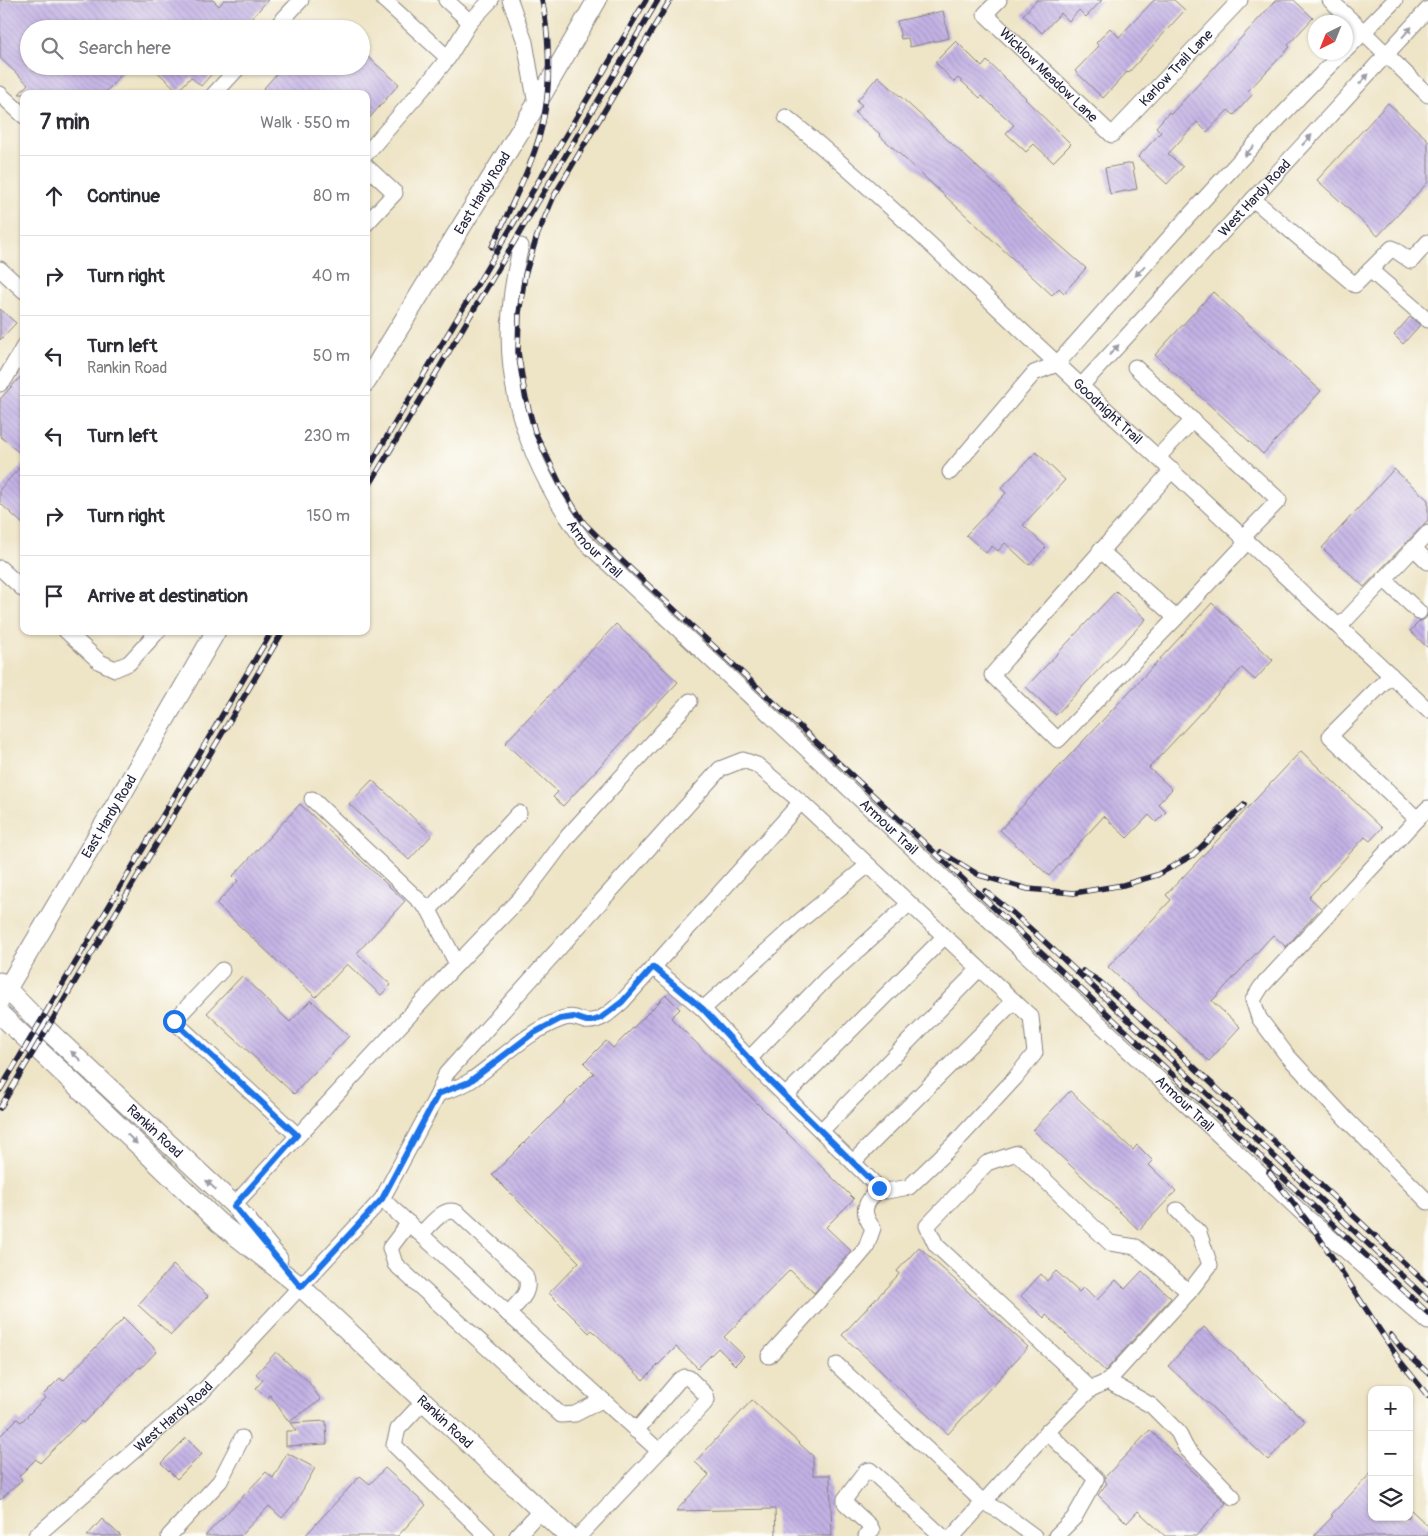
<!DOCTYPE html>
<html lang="en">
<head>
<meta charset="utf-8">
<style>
  body { margin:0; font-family:Pangolin,sans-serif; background:#f7f7f7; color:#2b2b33 }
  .controls { position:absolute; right:15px; bottom:15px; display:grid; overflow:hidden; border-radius:10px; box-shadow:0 1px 4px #0004 }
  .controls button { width:45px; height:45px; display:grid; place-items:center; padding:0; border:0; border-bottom:1px solid #e1e1e2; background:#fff; color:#2b2b33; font:25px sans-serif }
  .compass { position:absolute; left:1308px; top:15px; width:45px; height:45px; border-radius:50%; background:#fff; box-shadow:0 1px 4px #0004; rotate:223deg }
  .stop { position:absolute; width:15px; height:15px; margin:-11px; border:4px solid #1a73e8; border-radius:50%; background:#fff }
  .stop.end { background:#1a73e8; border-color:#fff; box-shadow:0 1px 5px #0008 }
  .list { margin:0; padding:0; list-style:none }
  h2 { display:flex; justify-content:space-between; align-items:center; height:65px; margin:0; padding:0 20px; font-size:21px }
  h2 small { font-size:16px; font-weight:400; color:#7c7c81 }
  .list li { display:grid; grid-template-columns:32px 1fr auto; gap:15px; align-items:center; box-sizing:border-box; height:80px; padding:0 20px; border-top:1px solid #e1e1e2 }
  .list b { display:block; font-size:19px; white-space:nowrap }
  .list p { margin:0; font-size:16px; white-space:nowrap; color:#7c7c81 }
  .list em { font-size:16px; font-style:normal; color:#7c7c81 }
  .icon { flex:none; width:28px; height:28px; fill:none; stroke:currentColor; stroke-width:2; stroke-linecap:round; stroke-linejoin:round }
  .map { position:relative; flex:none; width:1428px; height:1536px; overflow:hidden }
  .search { position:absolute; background:#fff; box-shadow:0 1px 4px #0004; left:20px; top:20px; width:350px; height:55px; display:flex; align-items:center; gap:12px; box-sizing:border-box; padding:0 18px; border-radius:28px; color:#7c7c81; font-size:19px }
  .panel { position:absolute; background:#fff; box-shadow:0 1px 4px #0004; left:20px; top:90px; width:350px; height:545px; border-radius:10px }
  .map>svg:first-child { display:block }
  .building { fill:url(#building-back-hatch) }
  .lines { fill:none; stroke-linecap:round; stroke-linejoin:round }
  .minor-casing { stroke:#888380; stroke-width:17 }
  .major-casing { stroke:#888380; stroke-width:21 }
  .minor { stroke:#fff; stroke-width:15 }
  .major { stroke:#fff; stroke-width:19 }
  .rail-casing { stroke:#22223b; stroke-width:5.5 }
  .rail { stroke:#fdfcf7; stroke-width:4; stroke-dasharray:11; stroke-linecap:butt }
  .oneway { fill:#9c9ca7 }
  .route { stroke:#1a73e8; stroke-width:6 }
  .labels { text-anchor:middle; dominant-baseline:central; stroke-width:5; stroke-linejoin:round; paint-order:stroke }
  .street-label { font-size:14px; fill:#22223b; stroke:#fdfcf7 }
</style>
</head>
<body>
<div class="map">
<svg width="1428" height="1536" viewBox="0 0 1428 1536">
  <defs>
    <pattern id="building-back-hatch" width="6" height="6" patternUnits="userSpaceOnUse" patternTransform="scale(1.25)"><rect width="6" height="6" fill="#c2b1e4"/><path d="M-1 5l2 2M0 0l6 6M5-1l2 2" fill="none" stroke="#a698c4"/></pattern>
  </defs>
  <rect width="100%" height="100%" fill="#fdfcf7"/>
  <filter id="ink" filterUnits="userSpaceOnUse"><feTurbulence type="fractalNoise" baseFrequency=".02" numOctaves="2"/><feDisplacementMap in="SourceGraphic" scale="10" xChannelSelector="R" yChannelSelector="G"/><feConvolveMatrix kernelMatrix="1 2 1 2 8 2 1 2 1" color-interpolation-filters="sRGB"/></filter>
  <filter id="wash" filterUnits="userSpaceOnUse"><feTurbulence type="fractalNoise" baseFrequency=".0096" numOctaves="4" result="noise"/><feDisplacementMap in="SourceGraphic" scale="20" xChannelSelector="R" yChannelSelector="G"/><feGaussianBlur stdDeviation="1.12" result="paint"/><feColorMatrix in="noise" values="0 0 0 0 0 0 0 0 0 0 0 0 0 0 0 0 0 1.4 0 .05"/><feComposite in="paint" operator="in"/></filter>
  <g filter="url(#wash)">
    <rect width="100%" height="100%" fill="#eee4c6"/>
    <g id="blocks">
      <!-- building -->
      <path class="building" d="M0 0H213L219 6 224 0H268L249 21 258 29H29V66H129L104 94H19L28 84 0 58Z
        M1037 0H1102L1086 17 1079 10 1069 21 1061 13 1042 33 1023 15Z
        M1154 0H1174L1185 10 1128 73 1127 72 1103 98 1075 71 1099 46 1096 43 1110 28 1119 37Z
        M1276 0H1294L1313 18 1288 45 1290 47 1248 91 1252 95 1234 115 1228 110 1207 132 1197 122 1168 154 1183 167 1167 184 1138 157 1161 132 1156 127 1169 112 1171 114Z
        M943 11 949 38 910 47 908 38 901 39 897 21Z
        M956 41 982 67 987 61 1026 98 1025 99 1071 144 1053 162 1034 144 1026 152 1006 133 1014 125 982 96 980 98 958 78 954 82 935 62Z
        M361 51 399 84 366 122V94H259L283 66H361Z
        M151 66H219L201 86 191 77 178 91Z
        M878 76 976 166 1046 233 1086 268 1064 293 1059 288 1052 295 890 145 879 135 880 134 855 113 862 105 857 101Z
        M1388 103 1428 140V182L1378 236 1317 180Z
        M1132 163 1137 189 1110 194 1105 168Z
        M1213 292 1321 391 1263 454 1155 355Z
        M0 309 16 323 0 340Z
        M1410 317 1420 325 1403 344 1394 335Z
        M24 373V457L0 436V399Z
        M1036 452 1065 480 1023 525 1046 547 1029 565 1005 543 998 551 992 546 986 553 966 535 1006 493 1001 488Z
        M24 463V525L0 503V489Z
        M1394 469 1428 500V520L1364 587 1322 548Z
        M1116 591 1146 619 1056 715 1026 687Z
        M1212 603 1273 660 1255 680 1242 668 1149 768 1172 789 1158 804 1166 812 1156 822 1149 815 1127 838 1104 816 1049 876 1000 830Z
        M1428 614V648L1410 631 1420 621 1425 619Z
        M616 624 678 682 563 806 553 797 558 792 505 743Z
        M1301 751 1382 828 1370 841 1365 837 1309 897 1321 908 1286 947 1273 935 1212 1001 1240 1027 1209 1061 1108 967 1171 900 1166 895Z
        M372 780 432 835 409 860 349 804Z
        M300 804 405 901 357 953 391 985 381 995 347 964 316 997 216 904 238 881 233 876Z
        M242 976 290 1022 311 1000 349 1036 294 1094 207 1013Z
        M666 995 680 1009 671 1018 854 1199 826 1227 851 1251 814 1293 790 1270 724 1337 744 1356 735 1365 718 1348 698 1368 676 1347 643 1380 592 1330 589 1333 549 1293 579 1262 492 1175 594 1073 584 1063 606 1041 613 1048Z
        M1070 1091 1133 1150 1137 1145 1153 1161 1149 1165 1176 1191 1139 1230 1033 1130Z
        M919 1247 1028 1347 948 1434 842 1335 899 1274 897 1271Z
        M173 1265 208 1296 171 1335 138 1305Z
        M1056 1271 1079 1292 1084 1287 1097 1300 1116 1280 1125 1289 1142 1271 1171 1298 1105 1371 1046 1315 1044 1318 1021 1296 1041 1274 1047 1281Z
        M124 1318 157 1351 141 1368 139 1367 83 1423 81 1421 40 1463 36 1459 19 1476 22 1480 0 1500V1436L17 1419 21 1422 45 1398 43 1395 60 1378 63 1381Z
        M1204 1327 1305 1421 1268 1460 1168 1366Z
        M276 1352 308 1381 321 1400 289 1422 270 1395 268 1398 256 1388 263 1380 256 1374Z
        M752 1400 813 1456V1475H830L832 1536H776L775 1509 676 1511 709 1475 695 1462Z
        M326 1421 327 1444 286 1446V1431H296L290 1423Z
        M1150 1430 1226 1503 1196 1536H1165L1138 1511 1127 1523 1098 1495 1107 1483 1105 1481V1477Z
        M186 1438 202 1454 177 1479 161 1463Z
        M287 1453 315 1468 297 1500 282 1518 269 1506 240 1536H205L266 1472 273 1478Z
        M385 1468 426 1505 398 1536H305L360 1476 370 1484Z
        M1372 1472V1517H1409V1508L1428 1526V1536H1314L1333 1516 1331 1515Z
        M102 1519 121 1536H87Z"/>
    </g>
  </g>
  <g filter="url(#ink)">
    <use href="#blocks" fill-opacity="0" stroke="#888380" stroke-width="1"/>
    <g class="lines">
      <!-- minor casing -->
      <g class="minor-casing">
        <g id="minor">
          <path d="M384 0 448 58"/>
          <path d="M446 0 470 22"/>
          <path d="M510 0 525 42 536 105"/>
          <path id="s1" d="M999 0 985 14 1112 135 1240 0"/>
          <path d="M1330 0C1363 31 1395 63 1428 95"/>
          <path d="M274 29 301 0"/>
          <path d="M1346 50 1395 0"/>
          <path d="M0 94 24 116"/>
          <path d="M214 94 240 66"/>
          <path id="s2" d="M786 117C868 183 943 257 1020 329 1156 456 1292 583 1428 710"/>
          <path d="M366 154 432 78 448 58 470 22 491 0"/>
          <path d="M366 166 395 193 366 224"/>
          <path d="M1253 199 1355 285 1392 248 1411 261 1428 242"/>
          <path id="s3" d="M521 246C492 356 517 451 584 541L1302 1213 1428 1322"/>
          <path d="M0 269 24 291"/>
          <path d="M1370 270 1428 320"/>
          <path d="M1135 367 1279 500 1242 538"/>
          <path d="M0 384 5 379 24 346"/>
          <path id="s4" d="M1081 386 1428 9"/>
          <path d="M1158 457 1193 420"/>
          <path d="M1172 470 992 675 1058 740 1176 618 1247 542"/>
          <path d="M950 472 1034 373 1057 364C1151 258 1244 152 1343 52"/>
          <path d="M1414 548 1428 562"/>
          <path d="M1100 550 1176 618"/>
          <path d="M0 568 24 590"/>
          <path d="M1384 579 1419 612"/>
          <path d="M1339 627 1428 533"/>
          <path d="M66 631 100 662 115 669 129 663 158 631"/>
          <path d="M1391 675 1330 736 1417 819 1428 808"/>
          <path d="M1417 819 1261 987 1253 1000 1259 1018 1286 1054 1345 1118 1428 1202"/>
          <path d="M867 866 801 920 703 1009 766 1077 879 1188"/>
          <path d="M429 910 519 813"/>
          <path d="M457 964 526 892 568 836 690 701"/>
          <path d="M653 967 703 1009"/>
          <path d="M222 970 174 1021 297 1135"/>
          <path d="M749 1059 828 977 909 904"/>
          <path d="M438 1094C448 1090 461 1087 470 1081 500 1061 525 1033 559 1020 572 1015 574 1018 585 1021 600 1023 612 1011 622 1002L801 802"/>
          <path d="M785 1096 944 937"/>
          <path d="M821 1131 979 969"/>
          <path d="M853 1162 1014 1001"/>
          <path d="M382 1199 659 1451"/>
          <path d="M234 1205 457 964 429 910 312 799"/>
          <path d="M409 1223 390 1248 395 1264 561 1415 575 1414 602 1400"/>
          <path d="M421 1234C431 1225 444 1205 458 1213L525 1275C533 1292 519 1301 508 1314"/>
          <path d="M837 1365 984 1503 1000 1511 1034 1536"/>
          <path d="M1108 1381 1152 1406 1178 1432 1186 1448 1233 1497"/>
          <path d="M1091 1389 936 1245 927 1226 987 1163 1017 1153 1110 1243 1136 1247 1189 1292"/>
          <path d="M424 1401 398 1429 394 1445 487 1536"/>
          <path d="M1047 1432 1096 1479 1074 1518 1056 1536"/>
          <path id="s5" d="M36 1536 205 1389 382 1199 438 1094 446 1074 720 769 743 760 757 765 801 802 1031 1017 1035 1053 1015 1078 954 1144 909 1187 887 1191 879 1188C866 1203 859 1210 873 1228L866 1248 855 1261 769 1356"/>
          <path d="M169 1536 220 1481 242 1438"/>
          <path d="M517 1536 541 1510"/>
          <path d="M579 1536 704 1404 707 1400 706 1395 689 1378 685 1377 679 1380 636 1431"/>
          <path d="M866 1536 872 1530 870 1526 845 1503V1499L866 1471 870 1470 942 1536"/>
          <path d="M953 1536 1047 1432 1091 1389 1108 1381 1189 1292 1210 1265 1199 1233 1177 1210"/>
        </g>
      </g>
      <!-- major casing -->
      <g class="major-casing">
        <g id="major">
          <path id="s6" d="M366 382 536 105 597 0"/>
          <path id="s7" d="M0 982 40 1023 234 1205 278 1259"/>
          <path id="s8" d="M1 999 125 789 216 631"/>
          <path id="s9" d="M0 1014 97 1105 218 1222 301 1287 568 1536"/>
        </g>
      </g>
      <!-- minor -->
      <use href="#minor" class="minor"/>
      <!-- major -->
      <use href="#major" class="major"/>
      <!-- rail casing -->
      <g class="rail-casing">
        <path id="rail" d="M670 0 554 196 537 236 525 275 519 313 518 352 525 395 535 432 562 488 584 523 618 557 1428 1313
          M492 247C511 205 538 157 545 111 551 78 549 33 542 0
          M366 472 646 0
          M366 491 658 0
          M941 852 979 875 1028 889 1074 893 1123 885 1157 875 1193 855 1244 805
          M985 891 1014 914 1043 940 1428 1300
          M1083 971 1099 981 1136 1013 1428 1285
          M0 1090 272 631
          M0 1108 283 631
          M1269 1172 1315 1231 1400 1361 1428 1396
          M1391 1335 1402 1349 1428 1373"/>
      </g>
      <!-- rail -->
      <use href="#rail" class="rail"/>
    </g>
    <!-- one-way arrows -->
    <defs><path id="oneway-solid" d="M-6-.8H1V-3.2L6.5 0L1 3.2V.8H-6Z" transform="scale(1.25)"/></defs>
    <g class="oneway">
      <use href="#oneway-solid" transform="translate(1407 32) rotate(-48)"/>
      <use href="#oneway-solid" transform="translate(1364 79) rotate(-47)"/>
      <use href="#oneway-solid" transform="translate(1307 140) rotate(-47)"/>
      <use href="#oneway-solid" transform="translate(1249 151) rotate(133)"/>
      <use href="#oneway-solid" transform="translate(1140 271) rotate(132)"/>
      <use href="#oneway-solid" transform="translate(1114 350) rotate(-47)"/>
      <use href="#oneway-solid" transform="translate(76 1056) rotate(-137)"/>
      <use href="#oneway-solid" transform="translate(132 1139) rotate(44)"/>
      <use href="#oneway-solid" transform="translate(211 1185) rotate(-137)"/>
    </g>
  </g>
  <g class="lines" filter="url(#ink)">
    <!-- route -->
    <path class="route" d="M174 1021 297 1135 234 1206 301 1287 382 1199 438 1094 469 1082 532 1034 560 1019 574 1017 586 1021H592L601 1018 622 1002 653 967 703 1009 766 1077 879 1188"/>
  </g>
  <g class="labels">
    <!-- street labels -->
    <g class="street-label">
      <text stroke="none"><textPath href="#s1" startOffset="288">Karlow Trail Lane</textPath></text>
      <text stroke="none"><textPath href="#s1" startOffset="108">Wicklow Meadow Lane</textPath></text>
      <text stroke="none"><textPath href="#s6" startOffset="222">East Hardy Road</textPath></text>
      <text stroke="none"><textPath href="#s4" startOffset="256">West Hardy Road</textPath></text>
      <text stroke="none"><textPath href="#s2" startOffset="436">Goodnight Trail</textPath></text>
      <text stroke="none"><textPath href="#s3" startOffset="326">Armour Trail</textPath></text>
      <text stroke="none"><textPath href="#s8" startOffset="212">East Hardy Road</textPath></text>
      <text stroke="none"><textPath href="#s3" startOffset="731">Armour Trail</textPath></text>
      <text stroke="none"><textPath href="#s3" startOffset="1136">Armour Trail</textPath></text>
      <text stroke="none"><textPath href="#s7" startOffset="215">Rankin Road</textPath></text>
      <text stroke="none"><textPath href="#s5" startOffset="182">West Hardy Road</textPath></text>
      <text stroke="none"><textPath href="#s9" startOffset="604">Rankin Road</textPath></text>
    </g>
  </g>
</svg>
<div class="controls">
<button>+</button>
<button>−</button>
<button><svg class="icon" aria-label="layers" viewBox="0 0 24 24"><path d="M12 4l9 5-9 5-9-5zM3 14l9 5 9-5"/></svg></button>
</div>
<svg class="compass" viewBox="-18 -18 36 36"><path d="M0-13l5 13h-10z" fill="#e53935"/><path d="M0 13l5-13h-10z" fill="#7c7c81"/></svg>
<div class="stop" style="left:174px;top:1021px"></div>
<div class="stop end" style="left:879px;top:1188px"></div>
<div class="search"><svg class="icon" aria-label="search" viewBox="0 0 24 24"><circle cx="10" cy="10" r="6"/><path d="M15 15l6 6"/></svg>Search here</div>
<section class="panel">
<h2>7 min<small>Walk · 550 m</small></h2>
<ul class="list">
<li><svg class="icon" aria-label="ahead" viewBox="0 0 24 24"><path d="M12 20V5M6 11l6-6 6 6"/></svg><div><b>Continue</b></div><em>80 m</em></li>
<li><svg class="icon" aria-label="right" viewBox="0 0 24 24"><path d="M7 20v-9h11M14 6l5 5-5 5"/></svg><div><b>Turn right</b></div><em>40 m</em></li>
<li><svg class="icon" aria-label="left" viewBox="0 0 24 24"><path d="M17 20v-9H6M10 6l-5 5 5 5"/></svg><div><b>Turn left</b><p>Rankin Road</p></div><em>50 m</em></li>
<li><svg class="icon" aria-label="left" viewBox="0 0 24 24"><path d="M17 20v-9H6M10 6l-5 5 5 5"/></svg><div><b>Turn left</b></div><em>230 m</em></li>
<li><svg class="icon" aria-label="right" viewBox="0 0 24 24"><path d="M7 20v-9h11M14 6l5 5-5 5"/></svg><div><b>Turn right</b></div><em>150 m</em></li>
<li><svg class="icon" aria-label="arrive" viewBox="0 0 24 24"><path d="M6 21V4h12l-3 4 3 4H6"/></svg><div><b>Arrive at destination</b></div></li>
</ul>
</section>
</div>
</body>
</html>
